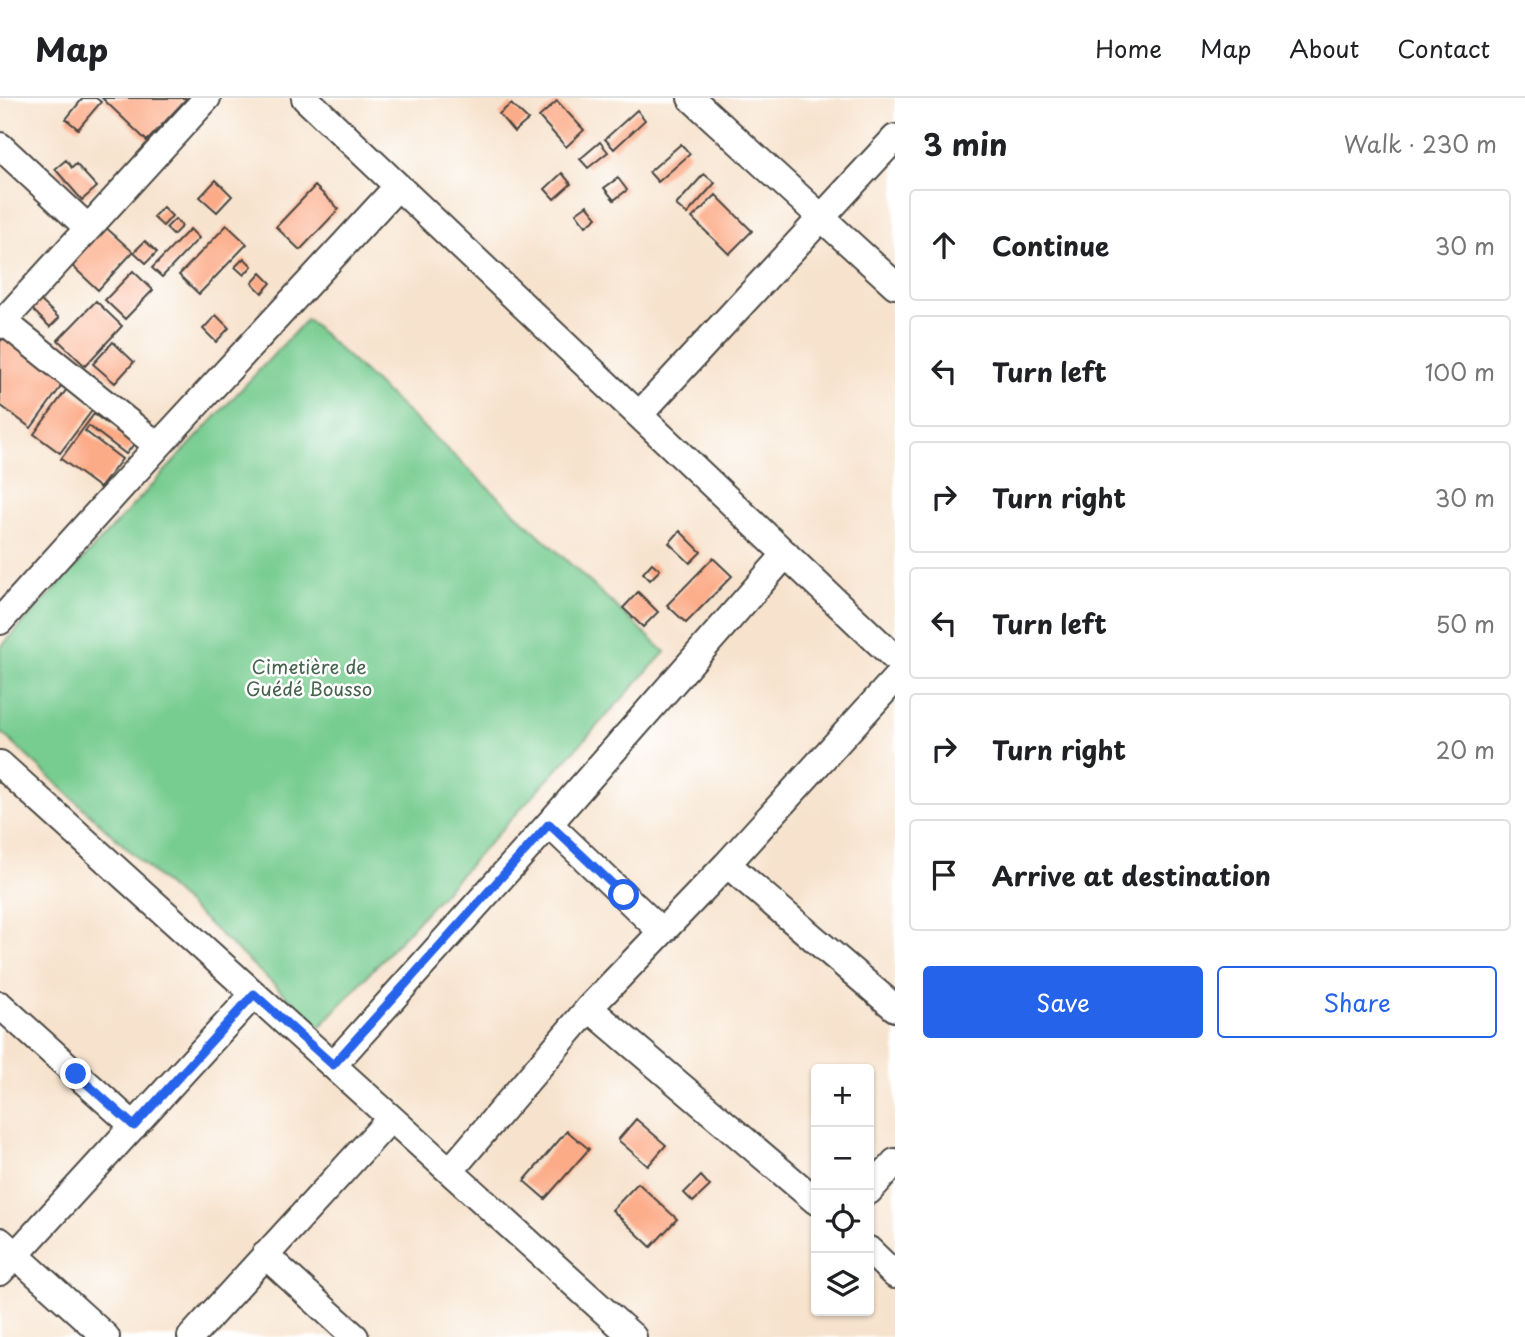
<!DOCTYPE html>
<html lang="en">
<head>
<meta charset="utf-8">
<style>
  body { margin:0; font-family:"Playpen Sans",sans-serif; background:#f2f2f2; color:#202124 }
  .controls { position:absolute; right:21px; bottom:21px; display:grid; overflow:hidden; border-radius:7px; box-shadow:0 2px 5px #0004 }
  .controls button { width:63px; height:63px; display:grid; place-items:center; padding:0; border:0; border-bottom:2px solid #e0e0e0; background:#fff; color:#202124; font:35px sans-serif }
  .stop { position:absolute; width:21px; height:21px; margin:-16px; border:5px solid #2563eb; border-radius:50%; background:#fff }
  .stop.end { background:#2563eb; border-color:#fff; box-shadow:0 2px 7px #0008 }
  .list { margin:0; padding:0; list-style:none }
  h2 { display:flex; justify-content:space-between; align-items:center; height:91px; margin:0; padding:0 28px; font-size:30px }
  h2 small { font-size:23px; font-weight:400; color:#757577 }
  .list li { display:grid; grid-template-columns:46px 1fr auto; gap:21px; align-items:center; box-sizing:border-box; height:112px; margin:0 14px 14px; padding:0 14px; border:2px solid #e0e0e0; border-radius:7px }
  .list b { display:block; font-size:26px; white-space:nowrap }
  .list em { font-size:23px; font-style:normal; color:#757577 }
  .actions { display:flex; gap:14px; padding:21px 28px }
  .actions a { flex:1; padding:16px 0; border:2px solid #2563eb; border-radius:7px; text-align:center; font-size:24px; color:#2563eb }
  .actions .main { background:#2563eb; color:#fff }
  .icon { flex:none; width:38px; height:38px; fill:none; stroke:currentColor; stroke-width:2; stroke-linecap:round; stroke-linejoin:round }
  .map { position:relative; flex:none; width:895px; height:1239px; overflow:hidden }
  header { display:flex; align-items:center; gap:42px; box-sizing:border-box; height:98px; padding:0 35px; background:#fff; border-bottom:2px solid #e0e0e0 }
  header strong { font-size:33px }
  nav { display:flex; gap:38px; margin-inline-start:auto; font-size:24px }
  main { display:flex }
  aside { flex:1; background:#fff }
  .map>svg:first-child { display:block }
  .green { fill:#77cc90; stroke:#517c5e; stroke-width:2 }
  .building { fill:#fcab87 }
  .lines { fill:none; stroke-linecap:round; stroke-linejoin:round }
  .minor-casing { stroke:#4a4743; stroke-width:30 }
  .minor { stroke:#fff; stroke-width:26 }
  .route { stroke:#2563eb; stroke-width:9 }
  .labels { text-anchor:middle; dominant-baseline:central; stroke-width:5; stroke-linejoin:round; paint-order:stroke }
  .park-label { font-size:19px; fill:#46634e; stroke:#fff }
</style>
</head>
<body>
<header>
<strong>Map</strong>
<nav><a>Home</a><a>Map</a><a>About</a><a>Contact</a></nav>
</header>
<main>
<div class="map">
<svg width="895" height="1239" viewBox="0 0 895 1239">
  <rect width="100%" height="100%" fill="#fff"/>
  <filter id="ink" filterUnits="userSpaceOnUse"><feTurbulence type="fractalNoise" baseFrequency=".0143" numOctaves="2"/><feDisplacementMap in="SourceGraphic" scale="14" xChannelSelector="R" yChannelSelector="G"/><feConvolveMatrix kernelMatrix="1 2 1 2 8 2 1 2 1" color-interpolation-filters="sRGB"/></filter>
  <filter id="wash" filterUnits="userSpaceOnUse"><feTurbulence type="fractalNoise" baseFrequency=".00686" numOctaves="4" result="noise"/><feDisplacementMap in="SourceGraphic" scale="28" xChannelSelector="R" yChannelSelector="G"/><feGaussianBlur stdDeviation="1.57" result="paint"/><feColorMatrix in="noise" values="0 0 0 0 0 0 0 0 0 0 0 0 0 0 0 0 0 1.4 0 .05"/><feComposite in="paint" operator="in"/></filter>
  <g filter="url(#wash)">
    <rect width="100%" height="100%" fill="#f7e3cd"/>
    <!-- green -->
    <path class="green" d="M307 221 665 554 320 929 0 633V550Z"/>
    <g id="blocks">
      <!-- building -->
      <path class="building" d="M83 0H96L101 4 78 31 66 21Z
        M102 0H187L147 43Z
        M557 3 584 32 566 49 539 19Z
        M511 6 528 22 514 34 499 16Z
        M637 12 645 22 614 51 605 41Z
        M600 44 608 54 588 70 580 61Z
        M681 46 690 56 658 84 649 74Z
        M66 62 72 70 76 66 97 89 82 102 55 71Z
        M562 75 571 86 554 101 545 91Z
        M704 76 715 85 687 116 676 107Z
        M618 80 627 92 614 102 604 90Z
        M216 82 232 98 217 114 200 99Z
        M315 88 339 111 300 152 276 129Z
        M716 97 752 133 729 156 692 120Z
        M587 107 597 119 586 128 576 115Z
        M163 109 172 118 163 128 153 119Z
        M175 121 182 128 173 137 166 130Z
        M102 126 133 154 98 192 67 163Z
        M227 127 247 146 199 196 179 177Z
        M190 131 199 140 162 179 152 170Z
        M145 143 157 154 146 165 134 154Z
        M244 160 252 168 244 177 235 169Z
        M133 173 153 192 125 221 105 202Z
        M261 175 271 185 262 195 252 185Z
        M38 200 59 220 50 229 30 209Z
        M96 203 122 228 85 268 58 242Z
        M216 217 229 230 216 244 203 231Z
        M7 234 68 279 31 330 0 307V244Z
        M113 244 134 264 115 285 93 266Z
        M67 291 94 310 60 355 34 336Z
        M94 316 134 346 126 356 89 328 85 333 122 361 100 390 61 361Z
        M680 433 701 454 690 465 669 445Z
        M713 460 732 478 686 525 667 507Z
        M652 465 660 472 650 482 643 475Z
        M638 494 658 514 643 529 623 510Z
        M636 1021 666 1047 648 1068 618 1042Z
        M567 1033 589 1051 545 1101 524 1083Z
        M701 1078 710 1088 693 1104 684 1095Z
        M638 1085 677 1121 651 1149 612 1112Z"/>
    </g>
  </g>
  <g filter="url(#ink)">
    <use href="#blocks" fill-opacity="0" stroke="#4a4743" stroke-width="2"/>
    <g class="lines">
      <!-- minor casing -->
      <g class="minor-casing">
        <path id="minor" d="M305 0 895 560
          M691 0 895 187
          M0 48 88 130
          M3 223 158 348
          M0 227 207 0
          M639 317 895 40
          M0 523 158 348 398 88
          M0 666 633 1239
          M549 726 661 833
          M727 766 895 910
          M0 907 134 1028
          M589 910 816 1103
          M333 967 549 726 786 456
          M450 1073 589 910 727 766 895 581
          M869 1093 895 1064
          M0 1143 106 1239
          M869 1152 895 1177
          M265 1157 355 1239
          M0 1174 254 896
          M191 1239 391 1020"/>
      </g>
      <!-- minor -->
      <use href="#minor" class="minor"/>
    </g>
  </g>
  <g class="lines" filter="url(#ink)">
    <!-- route -->
    <path class="route" d="M76 976 134 1028 254 896 333 967 549 726 624 797"/>
  </g>
  <g class="labels">
    <!-- park labels -->
    <g class="park-label">
      <text x="309" y="568">Cimetière de<tspan x="309" dy="22">Guédé Bousso</tspan></text>
    </g>
  </g>
</svg>
<div class="controls">
<button>+</button>
<button>−</button>
<button><svg class="icon" aria-label="locate" viewBox="0 0 24 24"><circle cx="12" cy="12" r="6"/><path d="M12 2v4M12 18v4M2 12h4M18 12h4"/></svg></button>
<button><svg class="icon" aria-label="layers" viewBox="0 0 24 24"><path d="M12 4l9 5-9 5-9-5zM3 14l9 5 9-5"/></svg></button>
</div>
<div class="stop" style="left:624px;top:797px"></div>
<div class="stop end" style="left:76px;top:976px"></div>
</div>
<aside>
<h2>3 min<small>Walk · 230 m</small></h2>
<ul class="list">
<li><svg class="icon" aria-label="ahead" viewBox="0 0 24 24"><path d="M12 20V5M6 11l6-6 6 6"/></svg><div><b>Continue</b></div><em>30 m</em></li>
<li><svg class="icon" aria-label="left" viewBox="0 0 24 24"><path d="M17 20v-9H6M10 6l-5 5 5 5"/></svg><div><b>Turn left</b></div><em>100 m</em></li>
<li><svg class="icon" aria-label="right" viewBox="0 0 24 24"><path d="M7 20v-9h11M14 6l5 5-5 5"/></svg><div><b>Turn right</b></div><em>30 m</em></li>
<li><svg class="icon" aria-label="left" viewBox="0 0 24 24"><path d="M17 20v-9H6M10 6l-5 5 5 5"/></svg><div><b>Turn left</b></div><em>50 m</em></li>
<li><svg class="icon" aria-label="right" viewBox="0 0 24 24"><path d="M7 20v-9h11M14 6l5 5-5 5"/></svg><div><b>Turn right</b></div><em>20 m</em></li>
<li><svg class="icon" aria-label="arrive" viewBox="0 0 24 24"><path d="M6 21V4h12l-3 4 3 4H6"/></svg><div><b>Arrive at destination</b></div></li>
</ul>
<div class="actions"><a class="main">Save</a><a>Share</a></div>
</aside>
</main>
</body>
</html>
